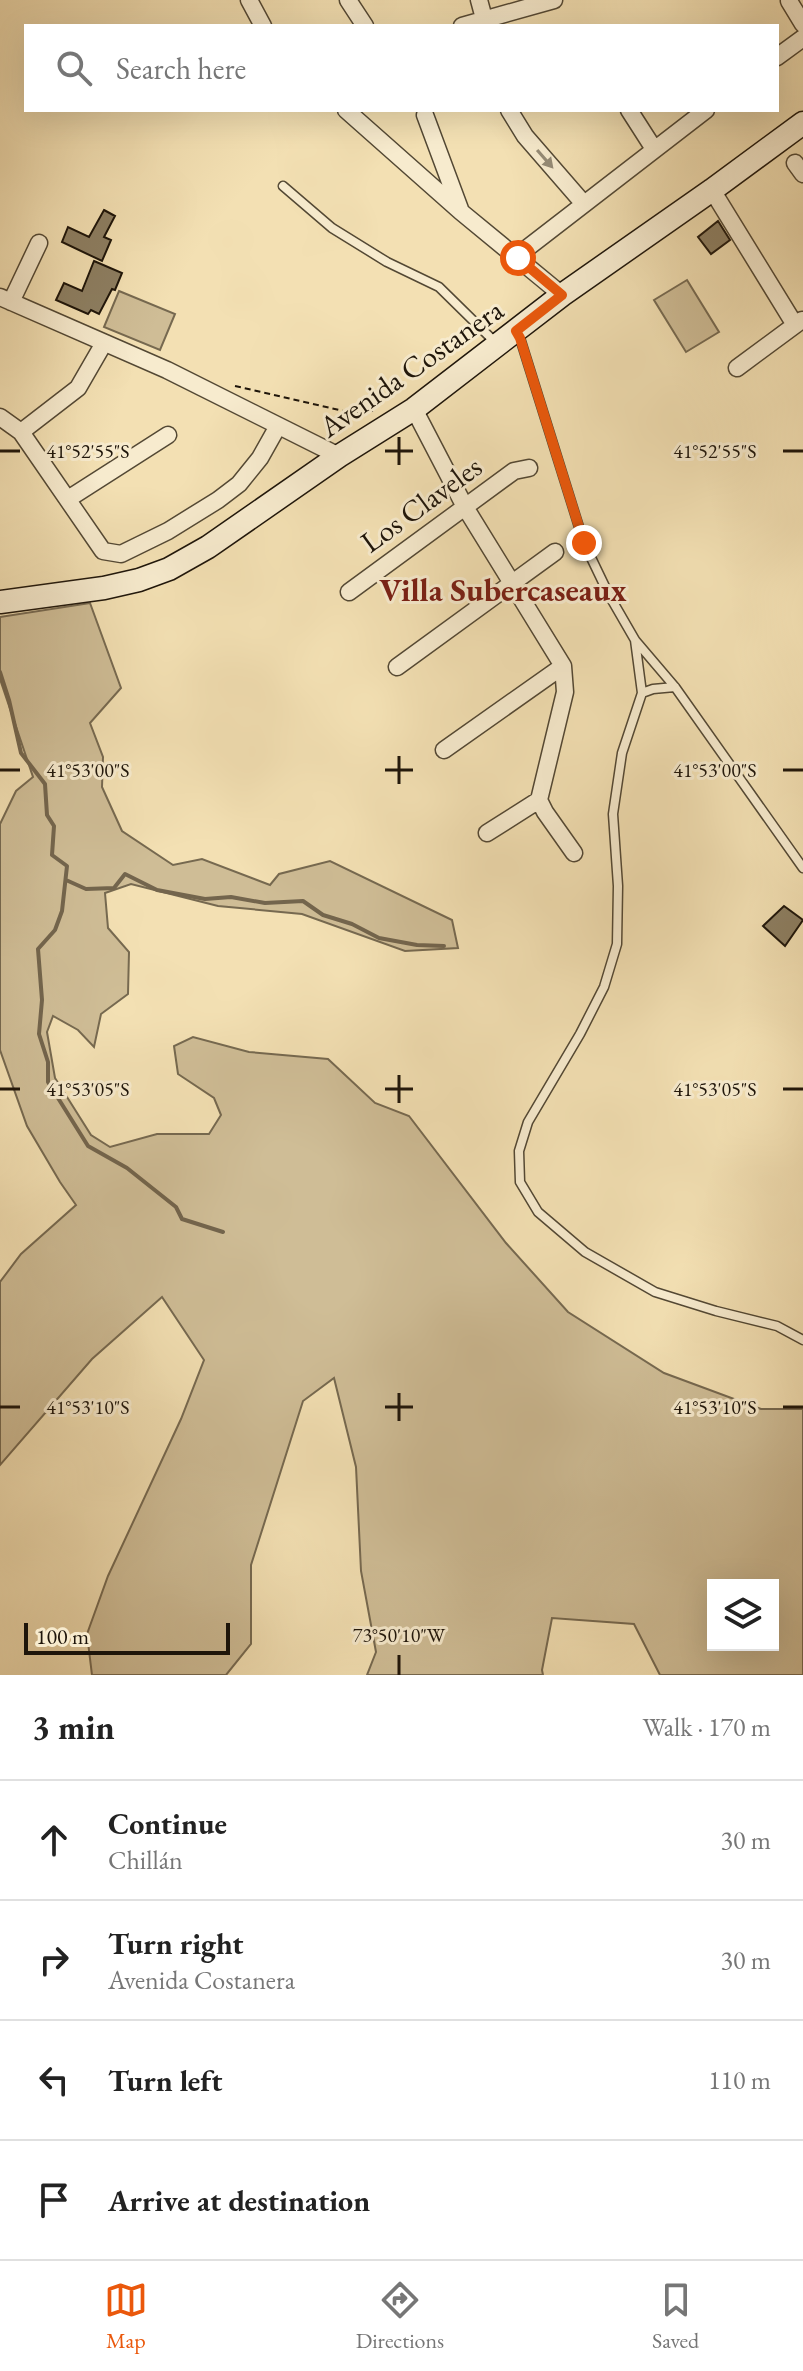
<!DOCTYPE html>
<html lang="en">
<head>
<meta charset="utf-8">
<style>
  body { margin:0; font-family:"EB Garamond",serif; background:#f2f2f2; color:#222 }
  .controls { position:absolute; right:24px; bottom:24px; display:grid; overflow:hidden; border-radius:0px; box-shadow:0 8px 32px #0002 }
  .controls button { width:72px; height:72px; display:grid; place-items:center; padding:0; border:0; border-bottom:2px solid #e0e0e0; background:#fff; color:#222; font:40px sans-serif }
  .scale { position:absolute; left:24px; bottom:20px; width:206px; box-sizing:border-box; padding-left:8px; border:4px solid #1e150a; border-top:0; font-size:22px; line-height:28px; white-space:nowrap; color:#1e150a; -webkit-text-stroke:6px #f7ebce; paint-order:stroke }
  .stop { position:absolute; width:24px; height:24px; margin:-18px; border:6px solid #ea580c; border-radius:50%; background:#fff }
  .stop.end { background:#ea580c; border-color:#fff; box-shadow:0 2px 8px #0008 }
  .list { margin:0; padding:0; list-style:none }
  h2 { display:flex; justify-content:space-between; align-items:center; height:104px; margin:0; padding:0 32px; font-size:34px }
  h2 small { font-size:26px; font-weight:400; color:#767676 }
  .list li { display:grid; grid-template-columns:52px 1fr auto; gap:24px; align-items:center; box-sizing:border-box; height:120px; padding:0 32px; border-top:2px solid #e0e0e0 }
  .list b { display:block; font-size:30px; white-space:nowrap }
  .list p { margin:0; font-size:26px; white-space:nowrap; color:#767676 }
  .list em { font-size:26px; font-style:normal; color:#767676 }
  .icon { flex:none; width:44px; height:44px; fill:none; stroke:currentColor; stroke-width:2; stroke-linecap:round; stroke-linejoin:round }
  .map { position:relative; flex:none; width:803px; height:1675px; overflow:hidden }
  .search { position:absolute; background:#fff; box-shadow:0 8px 32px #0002; left:24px; right:24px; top:24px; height:88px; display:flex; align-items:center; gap:20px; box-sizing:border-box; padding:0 28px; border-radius:0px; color:#767676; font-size:30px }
  .sheet { height:584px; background:#fff }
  nav { display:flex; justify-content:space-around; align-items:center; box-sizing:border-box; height:112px; border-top:2px solid #e0e0e0; background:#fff; font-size:22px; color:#767676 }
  nav a { display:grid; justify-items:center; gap:4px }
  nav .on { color:#ea580c }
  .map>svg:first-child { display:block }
  .green { fill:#cfbd96; stroke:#766950; stroke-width:2; fill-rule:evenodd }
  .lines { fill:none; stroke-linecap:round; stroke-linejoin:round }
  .stream { stroke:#73654d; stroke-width:4 }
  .building { fill:#8d7f62; stroke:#1e150a; stroke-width:2 }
  .lane-casing { stroke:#534834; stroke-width:11 }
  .street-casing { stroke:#534834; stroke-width:19 }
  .secondary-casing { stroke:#1e150a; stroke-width:25 }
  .path { stroke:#1e150a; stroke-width:2; stroke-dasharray:6 4; stroke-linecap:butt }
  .lane { stroke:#f7ebce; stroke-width:8 }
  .street { stroke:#f7ebce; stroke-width:16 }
  .secondary { stroke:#f7ebce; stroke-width:22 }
  .oneway { fill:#958b76 }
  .route { stroke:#ea580c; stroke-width:10 }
  .ticks { fill:none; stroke:#1e150a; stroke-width:3 }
  .labels { text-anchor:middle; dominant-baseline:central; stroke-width:6; stroke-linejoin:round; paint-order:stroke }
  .street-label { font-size:30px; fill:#1e150a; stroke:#f7ebce }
  .neighbourhood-label { font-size:32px; font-weight:bold; fill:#7a1f14; stroke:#f7ebce }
  .ticks-label { font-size:20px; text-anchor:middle; fill:#1e150a; stroke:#f7ebce; stroke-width:6; stroke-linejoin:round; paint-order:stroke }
</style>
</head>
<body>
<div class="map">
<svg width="803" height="1675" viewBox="0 0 803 1675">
  <rect width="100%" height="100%" fill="#f3e0b3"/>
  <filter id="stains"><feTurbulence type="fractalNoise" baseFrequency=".0025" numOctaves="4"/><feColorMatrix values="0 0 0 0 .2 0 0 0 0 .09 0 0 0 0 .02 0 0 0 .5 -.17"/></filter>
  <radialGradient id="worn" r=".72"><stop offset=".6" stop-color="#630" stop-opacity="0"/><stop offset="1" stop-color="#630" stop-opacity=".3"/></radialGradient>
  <!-- green -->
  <path class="green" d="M687 280 719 332 686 352 654 300Z
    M119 291 175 314 160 350 104 327Z
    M90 603 121 688 90 723 103 757 102 787 122 831 173 865 202 859 270 885 279 874 330 861 452 920 458 948 405 951 302 914 218 906 131 884 105 893 108 928 129 952 128 994 101 1014 94 1047 78 1030 53 1016 47 1032 55 1078 91 1135 110 1147 157 1134H209L221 1115 214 1098 178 1074 174 1046 193 1037 249 1052 328 1059 375 1103 409 1116 506 1243 568 1312 664 1373 761 1409H803V1675H660L634 1624 552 1618 542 1670 543 1675H367L376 1652 361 1571 356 1467 334 1378 303 1401 251 1565V1644L226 1675H92L87 1634 108 1576 181 1419 204 1360 162 1297 92 1359 0 1465V1282L21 1254 76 1205 60 1182 27 1126 0 1050V824L16 791 33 777 0 679V617ZM773 1585V1645H713V1585Z"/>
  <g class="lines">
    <!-- stream -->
    <path class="stream" d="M0 672 9 700 21 753 45 784 47 815 54 826 52 855 67 866 62 911 55 930 38 949 42 1000 39 1034 48 1062V1082L88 1146 127 1168 176 1207 182 1219 223 1232
      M66 880 86 889 114 888 125 874 157 890 205 899 231 897 265 903 303 901 323 915 352 924 379 938 417 945 444 946"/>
  </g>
  <!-- building -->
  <path class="building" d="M104 210 115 216 104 237 111 240 102 261 62 242 68 227 89 237Z
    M718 221 730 240 711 254 698 237Z
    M94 261 122 273 115 290 112 289 99 314 91 310 88 314 56 300 64 283 82 291Z
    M784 906 803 920 785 946 763 926Z"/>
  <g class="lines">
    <!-- lane casing -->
    <g class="lane-casing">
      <path id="lane" d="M283 186 332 228 387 262 439 287 497 344
        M516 332 520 338 584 543 609 595 635 640 675 687 803 868
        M635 640 642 693 622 753 613 814 618 886 617 944 604 987 580 1034 528 1122 519 1151 520 1182 538 1212 585 1252 655 1292 716 1311 777 1326 803 1340
        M642 693 653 689 675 687"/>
    </g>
    <!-- street casing -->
    <g class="street-casing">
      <path id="street" d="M249 0 263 26
        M348 0 365 26
        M479 0 486 26
        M789 1 803 24
        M462 26 554 0
        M777 57 803 38
        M346 110 460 211 562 295
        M509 110 525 136 584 204
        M629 110 654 149
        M425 115 460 209
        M795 163 803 174
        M712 190 795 325
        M518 258 526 249 706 110
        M0 297 167 370 339 456
        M11 302 39 243
        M737 368 802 320
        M414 409 465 507 563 666 565 692 539 800 545 812 574 853
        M0 417 21 432 103 551 121 554 168 531 218 500 239 484 260 458 278 426
        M21 432 78 388 104 343
        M68 499 168 435
        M349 592 514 471 529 468
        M397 667 555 552
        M444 750 563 666
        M487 833 539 800"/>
    </g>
    <!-- secondary casing -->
    <g class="secondary-casing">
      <path id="secondary" d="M0 602 104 588 139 580 169 569 208 547 339 456 414 409 562 295 712 190 803 123"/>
    </g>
    <!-- path -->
    <path class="path" d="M235 386 352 413 373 411"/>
    <!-- lane -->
    <use href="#lane" class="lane"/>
    <!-- street -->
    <use href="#street" class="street"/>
    <!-- secondary -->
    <use href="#secondary" class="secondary"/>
  </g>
  <!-- one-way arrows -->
  <defs><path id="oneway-solid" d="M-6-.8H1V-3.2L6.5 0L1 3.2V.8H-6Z" transform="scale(2)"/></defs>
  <use class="oneway" href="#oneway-solid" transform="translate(545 159) rotate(49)"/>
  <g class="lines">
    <!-- route -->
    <path class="route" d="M518 258 562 295 516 331 520 338 584 543"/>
  </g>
  <!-- ticks -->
  <path class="ticks" d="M399 437V465M0 451H20M385 451H413M783 451H803M399 756V784M0 770H20M385 770H413M783 770H803M399 1075V1103M0 1089H20M385 1089H413M783 1089H803M399 1393V1421M0 1407H20M385 1407H413M783 1407H803M399 1655V1675"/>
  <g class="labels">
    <!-- street labels -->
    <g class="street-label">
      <text transform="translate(411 368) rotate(-35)">Avenida Costanera</text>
      <text transform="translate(421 504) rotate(-36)">Los Claveles</text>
    </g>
    <!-- neighbourhood labels -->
    <g class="neighbourhood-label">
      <text x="503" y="590">Villa Subercaseaux</text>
    </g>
  </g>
  <g class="ticks-label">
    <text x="88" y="458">41°52'55"S</text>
    <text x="715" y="458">41°52'55"S</text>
    <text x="88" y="777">41°53'00"S</text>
    <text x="715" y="777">41°53'00"S</text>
    <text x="88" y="1096">41°53'05"S</text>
    <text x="715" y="1096">41°53'05"S</text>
    <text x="88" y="1414">41°53'10"S</text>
    <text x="715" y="1414">41°53'10"S</text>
    <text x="399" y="1642">73°50'10"W</text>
  </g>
  <rect width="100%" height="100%" filter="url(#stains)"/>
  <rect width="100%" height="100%" fill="url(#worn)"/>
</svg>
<div class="controls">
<button><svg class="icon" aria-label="layers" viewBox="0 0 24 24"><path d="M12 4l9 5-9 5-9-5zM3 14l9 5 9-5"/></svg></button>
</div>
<div class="scale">100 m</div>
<div class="stop" style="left:518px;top:258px"></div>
<div class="stop end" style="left:584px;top:543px"></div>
<div class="search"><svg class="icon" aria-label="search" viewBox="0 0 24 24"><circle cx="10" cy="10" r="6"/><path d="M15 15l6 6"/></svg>Search here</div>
</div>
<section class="sheet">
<h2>3 min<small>Walk · 170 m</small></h2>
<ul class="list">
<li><svg class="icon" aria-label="ahead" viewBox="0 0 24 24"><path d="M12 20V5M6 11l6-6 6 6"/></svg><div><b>Continue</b><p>Chillán</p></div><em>30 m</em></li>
<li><svg class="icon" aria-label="right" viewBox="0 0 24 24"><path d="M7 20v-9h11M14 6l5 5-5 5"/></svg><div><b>Turn right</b><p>Avenida Costanera</p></div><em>30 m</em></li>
<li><svg class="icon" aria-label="left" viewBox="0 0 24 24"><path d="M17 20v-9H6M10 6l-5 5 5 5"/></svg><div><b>Turn left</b></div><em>110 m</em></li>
<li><svg class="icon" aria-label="arrive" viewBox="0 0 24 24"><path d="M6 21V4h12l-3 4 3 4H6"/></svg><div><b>Arrive at destination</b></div></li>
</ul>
</section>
<nav>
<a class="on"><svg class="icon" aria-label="map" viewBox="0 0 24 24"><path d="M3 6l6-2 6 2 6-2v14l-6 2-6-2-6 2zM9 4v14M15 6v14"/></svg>Map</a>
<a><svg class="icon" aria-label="directions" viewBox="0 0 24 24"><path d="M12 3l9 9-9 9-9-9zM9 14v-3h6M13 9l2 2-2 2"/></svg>Directions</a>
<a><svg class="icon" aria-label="saved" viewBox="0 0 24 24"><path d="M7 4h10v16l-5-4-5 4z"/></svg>Saved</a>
</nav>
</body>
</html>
